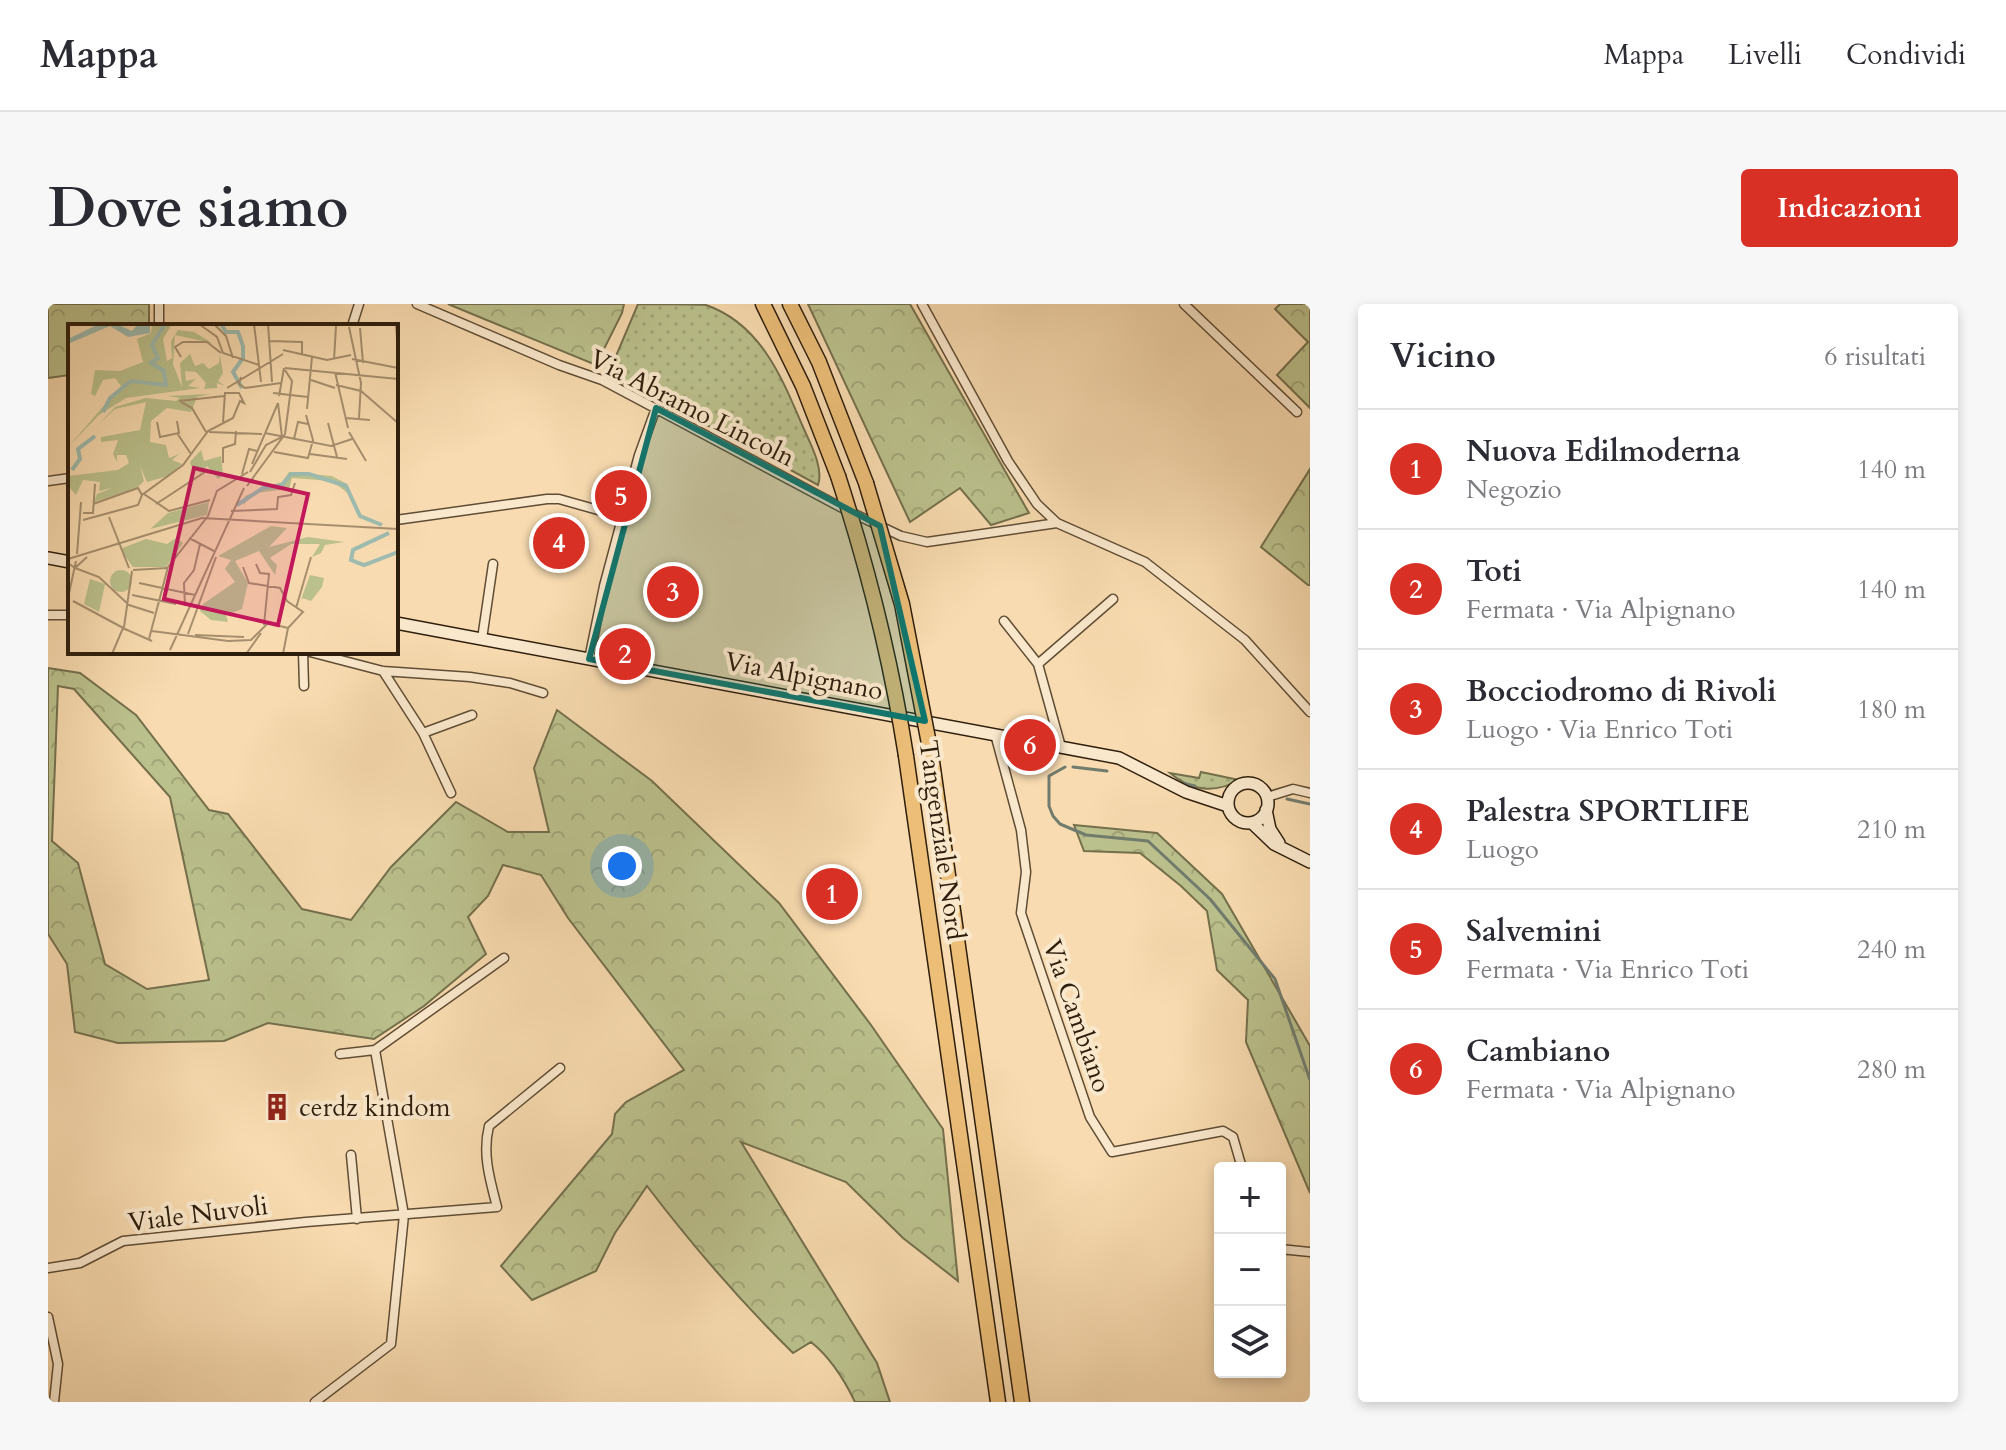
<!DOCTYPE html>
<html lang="it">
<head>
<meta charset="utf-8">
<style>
  body { margin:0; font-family:Cardo,serif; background:#f7f7f7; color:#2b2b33 }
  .controls { position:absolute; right:24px; bottom:24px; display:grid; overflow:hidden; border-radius:8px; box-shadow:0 4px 12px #0003 }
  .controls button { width:72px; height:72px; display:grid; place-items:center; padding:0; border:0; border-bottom:2px solid #e1e1e2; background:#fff; color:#2b2b33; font:40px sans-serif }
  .you { position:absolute; left:574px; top:562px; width:28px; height:28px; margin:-20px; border:6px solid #fff; border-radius:50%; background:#1a73e8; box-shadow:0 0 0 12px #1a73e833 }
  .badge { display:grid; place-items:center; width:52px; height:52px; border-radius:50%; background:#d93025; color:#fff; font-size:26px; font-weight:700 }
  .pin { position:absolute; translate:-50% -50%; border:4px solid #fff; box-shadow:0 2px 8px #0006 }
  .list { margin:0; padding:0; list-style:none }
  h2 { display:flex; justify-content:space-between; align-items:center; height:104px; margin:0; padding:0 32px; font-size:34px }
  h2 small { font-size:26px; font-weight:400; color:#7c7c81 }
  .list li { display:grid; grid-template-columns:52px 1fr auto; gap:24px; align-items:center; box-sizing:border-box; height:120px; padding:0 32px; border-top:2px solid #e1e1e2 }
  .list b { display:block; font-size:30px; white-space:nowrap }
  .list p { margin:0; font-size:26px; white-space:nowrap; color:#7c7c81 }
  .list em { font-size:26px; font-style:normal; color:#7c7c81 }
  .icon { flex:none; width:44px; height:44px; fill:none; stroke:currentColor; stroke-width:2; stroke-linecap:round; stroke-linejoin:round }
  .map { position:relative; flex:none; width:1262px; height:1098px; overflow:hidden; border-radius:8px }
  header { display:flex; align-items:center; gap:48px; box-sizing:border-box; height:112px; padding:0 40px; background:#fff; border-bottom:2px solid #e1e1e2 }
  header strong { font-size:38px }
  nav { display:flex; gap:44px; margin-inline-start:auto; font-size:28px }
  .intro { display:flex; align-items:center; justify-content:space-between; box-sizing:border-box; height:192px; padding:0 48px }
  h1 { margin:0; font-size:56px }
  .button { padding:20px 36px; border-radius:8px; background:#d93025; color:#fff; font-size:28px; font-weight:700 }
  main { display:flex; gap:48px; padding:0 48px }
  aside { flex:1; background:#fff; border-radius:8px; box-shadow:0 4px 12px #0003 }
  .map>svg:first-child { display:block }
  .grass { fill:url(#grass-dots); stroke:#74704c; stroke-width:2 }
  .forest { fill:url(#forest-crowns); stroke:#74704c; stroke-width:2; fill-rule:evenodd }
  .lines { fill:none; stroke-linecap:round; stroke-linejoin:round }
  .stream { stroke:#717c6e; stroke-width:3 }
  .street-casing { stroke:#604d35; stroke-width:11 }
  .secondary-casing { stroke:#2e1e0c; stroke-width:14 }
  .highway-casing { stroke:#2e1e0c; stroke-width:17 }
  .street { stroke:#fae8cc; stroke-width:8 }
  .secondary { stroke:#fae8cc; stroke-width:11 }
  .highway { stroke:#ecbe78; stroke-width:14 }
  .highway-bridge-casing { stroke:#2e1e0c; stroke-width:17; stroke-linecap:butt }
  .highway-bridge { stroke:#ecbe78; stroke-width:14 }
  .marked { fill:#0f766e; fill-opacity:0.2; stroke:#0f766e; stroke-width:6; stroke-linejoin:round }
  .labels { text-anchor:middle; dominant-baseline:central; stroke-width:8; stroke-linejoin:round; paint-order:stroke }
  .street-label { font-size:26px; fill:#2e1e0c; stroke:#fae8cc }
  .poi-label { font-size:26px; fill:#2e1e0c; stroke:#fae8cc; text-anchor:start }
  .inset-river { fill:none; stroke:#9dbbaf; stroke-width:4 }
  .inset-road { fill:none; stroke:#a78f6e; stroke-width:2 }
  .view { fill:#c2185b; fill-opacity:0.15; stroke:#c2185b; stroke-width:4 }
  .inset-edge { fill:none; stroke:#2e1e0c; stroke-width:4 }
</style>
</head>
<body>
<header>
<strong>Mappa</strong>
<nav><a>Mappa</a><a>Livelli</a><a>Condividi</a></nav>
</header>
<div class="intro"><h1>Dove siamo</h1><a class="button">Indicazioni</a></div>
<main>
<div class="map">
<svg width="1262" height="1098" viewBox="0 0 1262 1098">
  <defs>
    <pattern id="grass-dots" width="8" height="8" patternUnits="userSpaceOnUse" patternTransform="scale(2)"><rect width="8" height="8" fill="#bbc18d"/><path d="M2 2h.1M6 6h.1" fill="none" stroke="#a1a578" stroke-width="1.8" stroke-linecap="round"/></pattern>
    <pattern id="forest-crowns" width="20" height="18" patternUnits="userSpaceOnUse" patternTransform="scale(2)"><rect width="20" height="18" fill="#bbc18d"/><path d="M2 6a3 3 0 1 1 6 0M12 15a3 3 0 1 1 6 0" fill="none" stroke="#a1a578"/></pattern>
  </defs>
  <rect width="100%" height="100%" fill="#f8dbb0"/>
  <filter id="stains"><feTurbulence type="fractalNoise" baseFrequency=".0025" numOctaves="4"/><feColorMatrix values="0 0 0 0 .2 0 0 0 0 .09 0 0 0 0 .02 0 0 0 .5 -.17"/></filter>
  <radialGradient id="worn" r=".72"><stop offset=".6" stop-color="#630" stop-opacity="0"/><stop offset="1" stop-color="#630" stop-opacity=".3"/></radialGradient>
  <!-- grass -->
  <path class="grass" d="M590 0C608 0 642 0 658 1 713 20 734 74 755 123 762 139 776 164 770 181L675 129 563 74 565 59Z
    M1153 468 1191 476C1167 490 1143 487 1122 469L1151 474Z"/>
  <!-- forest -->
  <path class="forest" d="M0 0H101V22H22V71L0 74Z
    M400 0H576L574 9 548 61Z
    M760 0H862L981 209 943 221 912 184 862 218Z
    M1232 0H1262V104L1229 71 1260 38 1227 5Z
    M1262 165V281H1260L1213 243Z
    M0 364 32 369 88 411 161 506 180 510 254 605 303 616 343 563 408 498 460 528H501L486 464 509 406 604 477 731 599 823 721 895 825 910 977 855 934 798 878 693 838 829 1059 842 1098H807C796 1075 783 1054 763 1038L745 1049C692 997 644 941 599 882L567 929 548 967 484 996 453 962 564 830 567 810 578 798 636 766 520 614 493 571 455 561 440 592 420 613 438 650 376 702 326 735 220 719 176 737 70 739 27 728 19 660 0 630ZM10 382 26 385 122 493 161 676 99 685 57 660 30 559 4 537Z
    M1026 521 1109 529 1174 590 1262 742V889L1198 738 1200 696 1169 666 1159 607 1133 582 1092 549 1036 547Z"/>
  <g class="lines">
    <!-- stream -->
    <path class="stream" d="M1017 463 1001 472V502L1005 512 1012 520 1038 531 1100 537 1162 595 1227 675 1262 776
      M1025 463 1059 467
      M1134 479 1147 482
      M1239 495 1262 500"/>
    <!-- street casing -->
    <g class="street-casing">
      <path id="street" d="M111 0V22
        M369 0 511 61 554 76 798 206 853 232 879 238 1009 219 1097 258 1197 336 1262 408
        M874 0 960 157 989 200 1009 219
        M1136 0 1249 108
        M304 22 311 0
        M0 177 22 174
        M348 216 499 195H511L575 213
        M0 311H22
        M956 317 990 360
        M434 335 445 260
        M255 348 256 382
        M262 348 335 367 422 373 462 379 495 389
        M541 355 556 282 591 151 608 104
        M335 367 375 429 403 489
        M375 429 424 411
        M947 430 973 526 978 568 973 609 1042 813 1064 848 1175 827 1185 833 1194 864
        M1013 443 990 360 1065 295
        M1219 493 1245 485 1262 489
        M292 750 327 746
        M303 851 309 915
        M1232 945 1262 948
        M0 964 32 959 75 937 258 918 449 903C442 876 434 850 441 822L512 764
        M0 1013 10 1060 6 1098
        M267 1098 343 1040 356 911 327 746 456 654"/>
    </g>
    <!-- secondary casing -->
    <g class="secondary-casing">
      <path id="secondary" d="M0 254 22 258
        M348 319 1071 454 1138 488 1180 502
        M1180 499a20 20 0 1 1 40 0a20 20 0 1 1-40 0Z
        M1218 506 1222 525 1231 539
        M1204 519 1226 540 1262 558"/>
    </g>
    <!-- highway casing -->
    <g class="highway-casing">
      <path id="highway" d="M715 0 755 82 790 172
        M742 0 771 58 818 179
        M883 450 974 1098
        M858 452 950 1098"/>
    </g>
    <!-- street -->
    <use href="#street" class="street"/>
    <!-- secondary -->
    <use href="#secondary" class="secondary"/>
    <!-- highway -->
    <use href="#highway" class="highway"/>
    <!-- highway-bridge casing -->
    <g class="highway-bridge-casing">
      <path id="highway-bridge" d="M790 172C820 264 843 356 858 452
        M818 179 854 300 883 450"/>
    </g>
    <!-- highway-bridge -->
    <use href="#highway-bridge" class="highway-bridge"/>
  </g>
  <!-- marked area -->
  <path class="marked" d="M608 104 832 222 877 417 541 355Z"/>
  <!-- icons -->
  <defs>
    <g id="building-bare" transform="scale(2.16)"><path d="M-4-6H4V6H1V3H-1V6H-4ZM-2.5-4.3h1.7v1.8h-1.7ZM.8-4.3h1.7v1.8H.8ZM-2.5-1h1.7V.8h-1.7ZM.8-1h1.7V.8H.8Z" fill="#8f2418" stroke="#fae8cc" stroke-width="2.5" paint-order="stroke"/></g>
  </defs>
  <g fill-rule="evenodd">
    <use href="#building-bare" x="229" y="803"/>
  </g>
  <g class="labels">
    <!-- street labels -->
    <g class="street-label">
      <text transform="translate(644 104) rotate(27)">Via Abramo Lincoln</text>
      <text transform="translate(756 372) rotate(11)">Via Alpignano</text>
      <text transform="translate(894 536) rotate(82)">Tangenziale Nord</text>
      <text transform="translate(1029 712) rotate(71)">Via Cambiano</text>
      <text transform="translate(150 910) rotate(-7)">Viale Nuvoli</text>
    </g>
    <!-- poi labels -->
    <g class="poi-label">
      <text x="251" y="803">cerdz kindom</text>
    </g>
  </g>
  <!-- overview -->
  <g transform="translate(20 20)">
    <rect width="330" height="330" fill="#f8dbb0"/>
    <path d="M84 0H104L95 15 99 37 104 34 103 17 110 6 126 8 144 19 107 11 105 40 114 63 112 39 122 30 127 42 135 39 141 45 151 39 152 31 155 49 150 57 157 62 149 59V64L136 65 138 59 128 48 117 47 118 57 128 55 120 62 132 64 58 74 31 91 0 123 53 62 47 54 35 56 27 72 23 70 27 46 52 47 75 38 69 15 83 9ZM143 70 129 73 123 88 99 84 83 97 82 118 98 121 101 134 111 130 104 136 114 140 100 152 79 158 72 142 76 157 69 164 26 178 29 170 44 164 31 167 32 158 15 156 8 171 0 162V152L50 146 61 139 58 131H49V138L45 130 50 116 33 118V113L72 106 78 78 47 85 30 101 47 83 78 74 108 77 112 74 99 72ZM133 126 136 137 153 132 155 151 150 155 139 142 133 149 124 144 122 138ZM221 148 264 152 279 160 282 171 264 157 224 154 221 165 187 169 175 181 177 172 214 158ZM141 178 139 191 82 205 100 189ZM203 202 219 204 201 223 240 213 276 218 257 221 253 229 244 233 252 220H223L202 234 209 241 207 251 191 227 167 237 180 259 174 285 158 291 160 298 143 296 132 287 135 280 167 258 157 245 163 236 150 232ZM108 214 115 219 98 243H65L52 225 78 215 99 220ZM242 251 256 254 254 263 243 277 234 274 232 278Z" fill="#bbc18d"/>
    <path d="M42 257a11 11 0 1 1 22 0a11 11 0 1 1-22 0ZM22 255 37 260 31 288 16 280Z" fill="#bbc18d"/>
    <path d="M31 0H49L64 7 70 0H82V9L60 13 42 2 0 20V15Z" fill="#9dbbaf"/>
    <path class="inset-river" d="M153 0 158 8H170L175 22V34L165 48 174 64M35 88 42 74 63 57 98 61 96 47 83 39 90 34 84 21 97 0M4 146 12 135 10 125 27 112M169 181 195 164 214 161 223 150H241L278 162 292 192 314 201M321 209 285 226 283 236 296 241 330 228"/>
    <path class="inset-road" d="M131 0 149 13 155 29 191 41M146 0 158 12 165 34M186 0 193 58M200 0 204 58M256 0H316M328 0 330 31M281 3 293 59 291 94M292 4 295 39M201 17 234 18V31M215 26 259 36 283 31M113 33 107 23 115 18H139L153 29M284 35 330 44M266 36 268 2M217 44 330 55M267 48 280 104M173 53 171 60 177 64 213 59M243 56 267 64M268 61 293 67 330 99M159 64 215 30M205 69 240 73M211 72 216 44M111 77 156 72M113 78 124 84 138 108M239 85 244 33M278 94 302 96M89 98 92 113 111 109 109 97M260 99 269 133M141 108 194 110M281 108 298 137M109 109 123 130M197 109 263 122 284 115M226 115 230 98 240 100M206 128 240 134 245 116 238 91M242 130 279 135M155 139V124L167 120 168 107M184 140 210 79M182 148 198 121 214 113 210 79M174 150 181 125 189 127M179 162 217 110 224 57 217 46M76 170 101 187 142 176M25 180 70 164 74 171M88 180 137 148M163 187 209 185 210 173 223 171 227 159M15 189H25L27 160M41 193 61 244M15 196 70 181 74 171 115 141 140 107 165 94 172 77 176 79 171 69H157L155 98M121 214 146 227M9 230 13 178M0 235 134 194 330 205M0 239 7 244 19 233M188 240 192 249 201 250 196 301M175 243 181 259 212 264 219 277 235 288 220 304 215 330M7 244 31 253 61 281 86 289M65 246 99 244M71 259 127 271M64 271 108 280M0 274 8 237M5 277 59 306M117 282 116 259 126 246 132 220M228 284 243 233M56 303 64 247M57 305 84 317M84 307 160 317 183 316 200 299 220 304M120 310 148 233M127 311 176 313M81 315 100 243 140 192 149 167 180 148M102 326 176 164M44 330 55 304M178 330 193 309"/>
    <path class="view" d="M126 144 240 170 210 301 96 275Z"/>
    <rect width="330" height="330" class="inset-edge"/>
  </g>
  <rect width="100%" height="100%" filter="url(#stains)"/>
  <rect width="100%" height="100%" fill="url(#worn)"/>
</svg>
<div class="controls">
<button>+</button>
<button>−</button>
<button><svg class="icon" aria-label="layers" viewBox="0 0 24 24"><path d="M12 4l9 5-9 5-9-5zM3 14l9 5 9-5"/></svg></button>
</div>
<div class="you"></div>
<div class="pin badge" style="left:784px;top:590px">1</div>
<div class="pin badge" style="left:577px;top:350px">2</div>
<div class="pin badge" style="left:625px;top:288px">3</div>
<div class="pin badge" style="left:511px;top:239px">4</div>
<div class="pin badge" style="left:573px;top:192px">5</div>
<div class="pin badge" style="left:982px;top:441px">6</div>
</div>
<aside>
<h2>Vicino<small>6 risultati</small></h2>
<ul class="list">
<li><span class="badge">1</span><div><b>Nuova Edilmoderna</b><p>Negozio</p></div><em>140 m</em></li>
<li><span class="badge">2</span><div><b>Toti</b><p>Fermata · Via Alpignano</p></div><em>140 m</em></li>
<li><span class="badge">3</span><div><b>Bocciodromo di Rivoli</b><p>Luogo · Via Enrico Toti</p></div><em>180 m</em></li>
<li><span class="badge">4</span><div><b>Palestra SPORTLIFE</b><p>Luogo</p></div><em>210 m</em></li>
<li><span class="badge">5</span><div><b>Salvemini</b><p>Fermata · Via Enrico Toti</p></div><em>240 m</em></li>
<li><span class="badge">6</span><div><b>Cambiano</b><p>Fermata · Via Alpignano</p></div><em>280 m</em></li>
</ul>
</aside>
</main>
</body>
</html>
